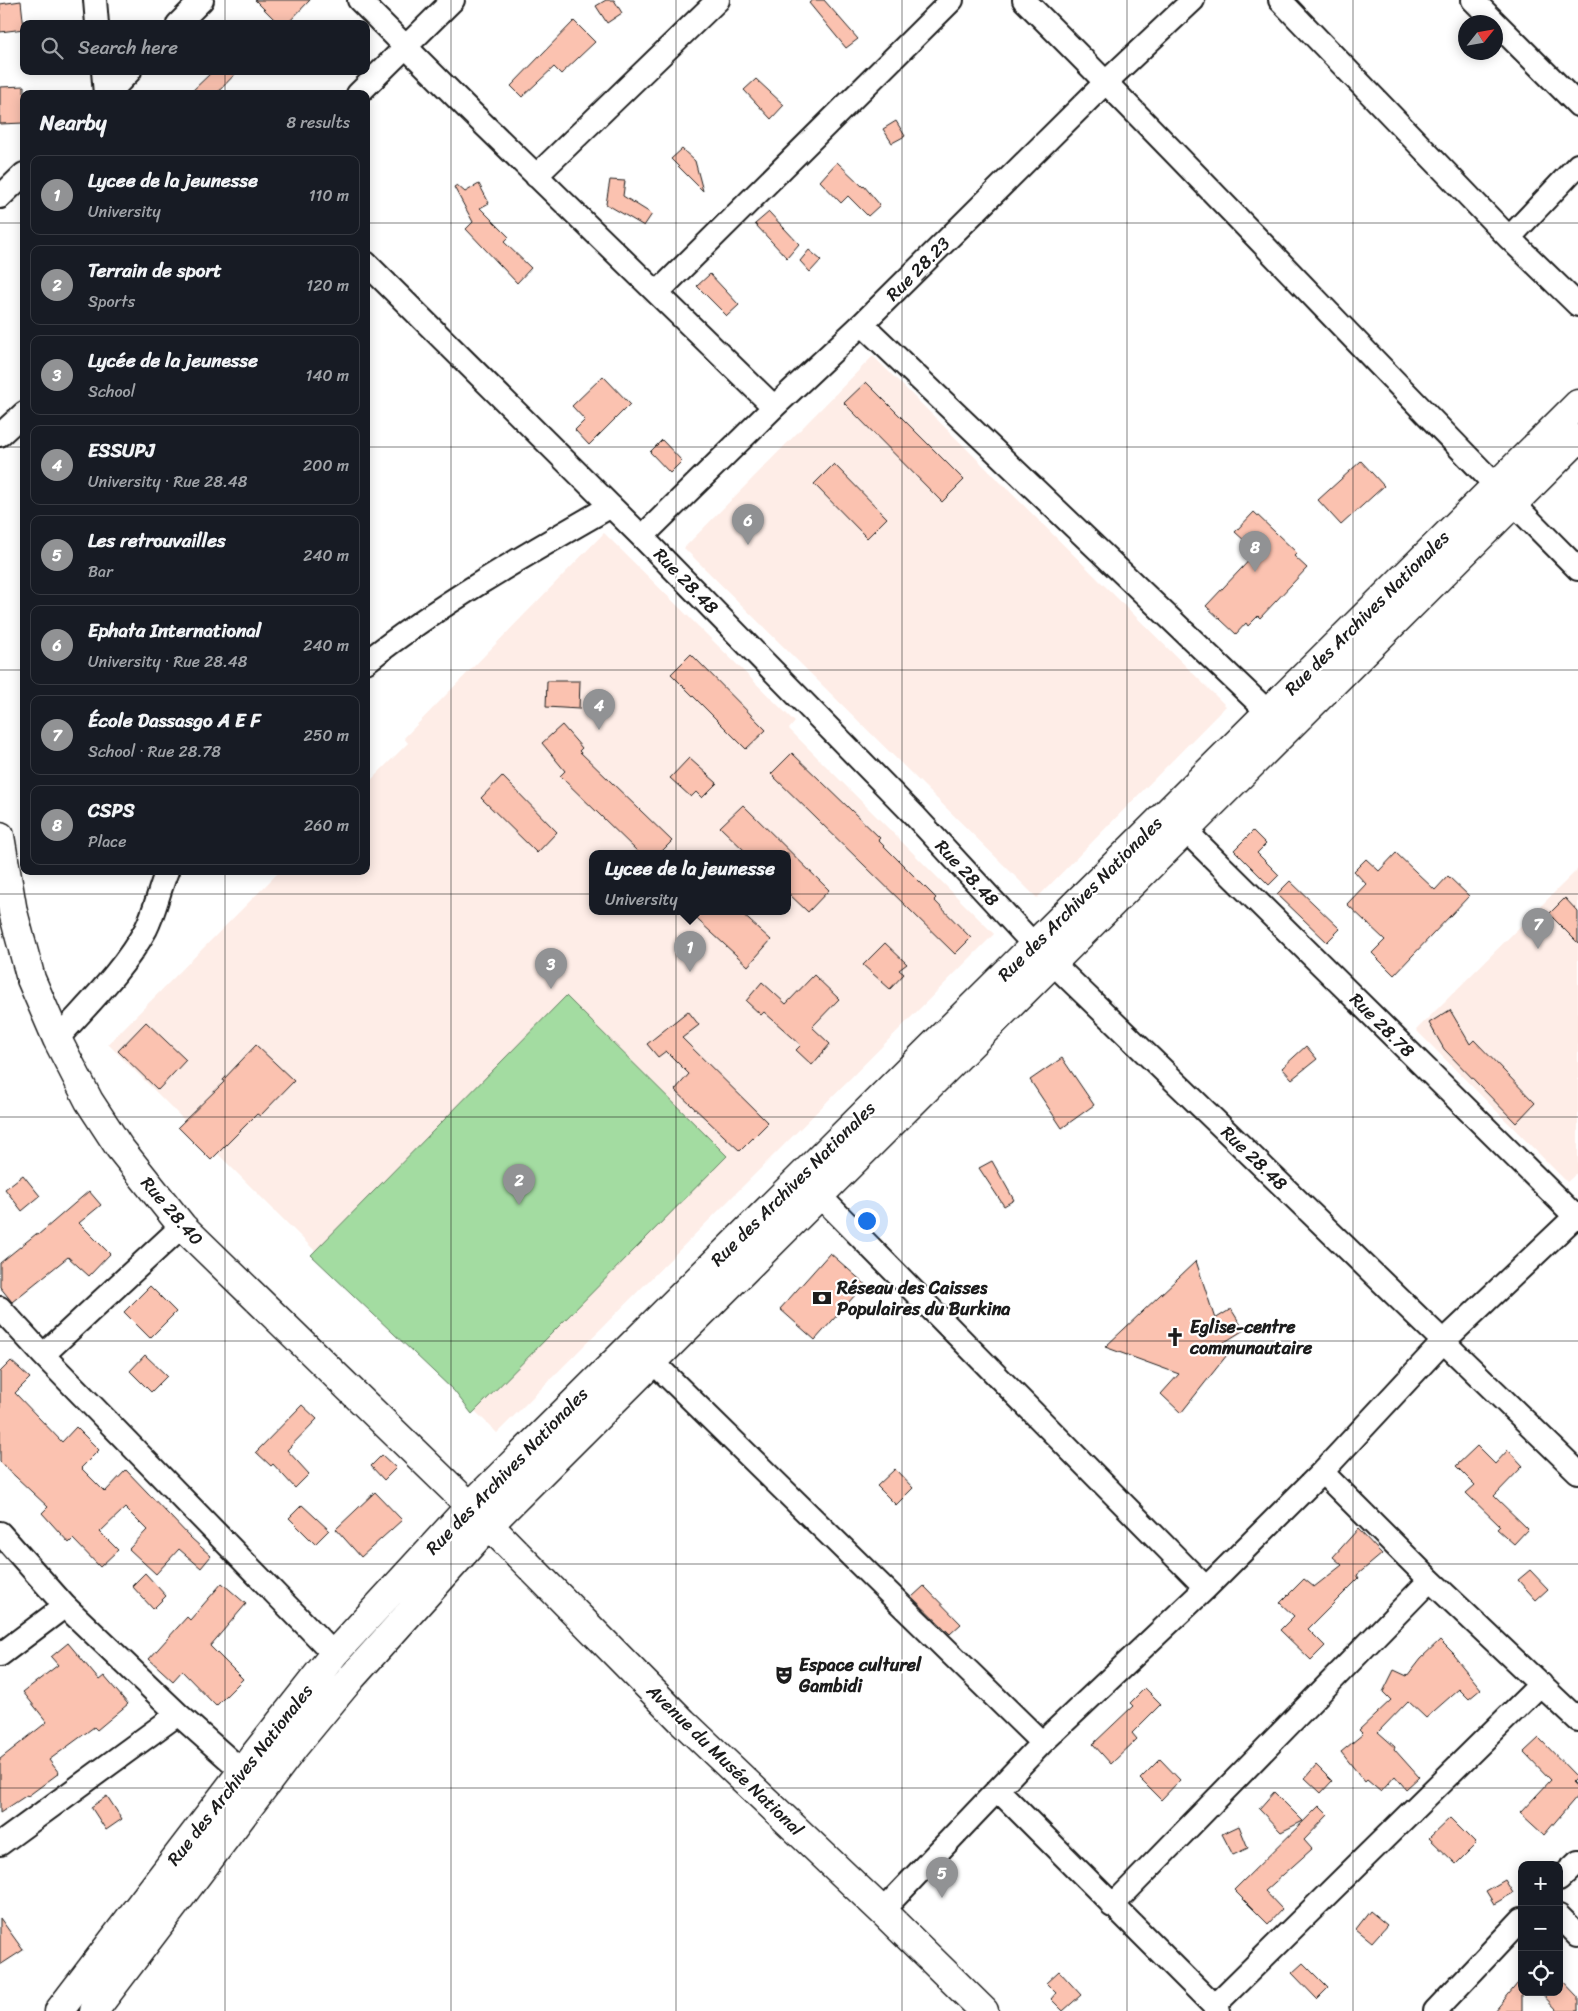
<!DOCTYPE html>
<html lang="en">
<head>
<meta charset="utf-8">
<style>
  body { margin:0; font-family:Sriracha,sans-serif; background:#242831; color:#f1f3f6 }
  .controls { position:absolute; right:15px; bottom:15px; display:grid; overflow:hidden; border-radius:10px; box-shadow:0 2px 12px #0003 }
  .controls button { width:45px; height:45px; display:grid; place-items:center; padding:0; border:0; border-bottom:1px solid #363941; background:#171b24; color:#f1f3f6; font:25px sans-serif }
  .compass { position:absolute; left:1458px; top:15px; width:45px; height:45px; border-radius:50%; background:#171b24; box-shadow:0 2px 12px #0003; rotate:59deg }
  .you { position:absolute; left:866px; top:1220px; width:18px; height:18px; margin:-12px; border:4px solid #fff; border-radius:50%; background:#1a73e8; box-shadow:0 0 0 8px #1a73e833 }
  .badge { display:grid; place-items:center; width:32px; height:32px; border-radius:50%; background:#919294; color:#fff; font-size:16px; font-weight:700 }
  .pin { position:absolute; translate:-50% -41px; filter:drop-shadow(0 1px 2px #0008) }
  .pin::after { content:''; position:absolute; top:26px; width:18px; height:15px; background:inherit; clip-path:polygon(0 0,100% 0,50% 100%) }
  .popup { position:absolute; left:589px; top:850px; width:202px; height:65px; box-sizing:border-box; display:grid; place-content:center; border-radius:10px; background:#171b24; filter:drop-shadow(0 1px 4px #0005); font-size:16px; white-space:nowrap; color:#9ea1a6 }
  .popup b { font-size:19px; color:#f1f3f6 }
  .popup::after { content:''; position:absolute; left:50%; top:100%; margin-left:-10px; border:10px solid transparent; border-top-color:#171b24 }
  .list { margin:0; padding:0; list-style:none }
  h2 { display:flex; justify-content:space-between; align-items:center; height:65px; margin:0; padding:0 20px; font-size:21px }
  h2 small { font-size:16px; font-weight:400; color:#9ea1a6 }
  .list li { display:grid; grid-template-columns:32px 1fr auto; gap:15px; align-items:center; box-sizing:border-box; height:80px; margin:0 10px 10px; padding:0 10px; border:1px solid #363941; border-radius:10px }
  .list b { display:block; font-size:19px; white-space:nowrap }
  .list p { margin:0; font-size:16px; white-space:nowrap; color:#9ea1a6 }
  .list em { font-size:16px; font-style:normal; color:#9ea1a6 }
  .icon { flex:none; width:28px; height:28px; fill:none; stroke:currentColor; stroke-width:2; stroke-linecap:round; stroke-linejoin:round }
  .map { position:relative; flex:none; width:1578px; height:2011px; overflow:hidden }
  .search { position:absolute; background:#171b24; box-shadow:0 2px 12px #0003; left:20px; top:20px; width:350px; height:55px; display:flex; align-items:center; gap:12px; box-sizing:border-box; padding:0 18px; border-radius:10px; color:#9ea1a6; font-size:19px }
  .panel { position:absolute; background:#171b24; box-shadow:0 2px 12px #0003; left:20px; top:90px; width:350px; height:785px; border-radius:10px }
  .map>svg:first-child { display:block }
  .built { fill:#feede7; fill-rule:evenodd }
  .green { fill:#a3dca1; stroke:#607c5e }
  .building { fill:#fbc2b0; stroke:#1c1c1c }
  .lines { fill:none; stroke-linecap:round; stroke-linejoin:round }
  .minor-casing { stroke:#1c1c1c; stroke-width:26 }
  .tertiary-casing { stroke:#1c1c1c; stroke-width:31 }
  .minor { stroke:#fff; stroke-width:22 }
  .tertiary { stroke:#fff; stroke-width:28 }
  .grid { fill:none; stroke:#1c1c1c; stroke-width:1; stroke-opacity:0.55 }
  .labels { text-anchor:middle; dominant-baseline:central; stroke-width:4.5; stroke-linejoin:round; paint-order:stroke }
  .street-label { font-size:18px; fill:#1c1c1c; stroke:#fff }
  .poi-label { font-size:18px; font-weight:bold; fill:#1c1c1c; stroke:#fff; text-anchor:start }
</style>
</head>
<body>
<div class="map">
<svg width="1578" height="2011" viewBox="0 0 1578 2011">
  <rect width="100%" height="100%" fill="#fff"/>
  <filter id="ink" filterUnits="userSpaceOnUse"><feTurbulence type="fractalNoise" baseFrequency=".02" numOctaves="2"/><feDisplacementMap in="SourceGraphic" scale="10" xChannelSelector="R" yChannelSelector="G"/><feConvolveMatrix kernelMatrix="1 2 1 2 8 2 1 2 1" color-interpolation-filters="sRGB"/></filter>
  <g filter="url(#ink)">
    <!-- built -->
    <path class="built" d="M873 356 1226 706 1037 898 684 548Z
      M604 533 795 722 789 729 994 934 497 1433 108 1044 280 871H366V785L408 743 404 738ZM592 853H788V911H592Z
      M1578 869V1172L1567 1182 1416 1030Z"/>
    <!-- green -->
    <path class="green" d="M566 996 727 1156 472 1414 454 1391 311 1255Z"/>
    <!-- building -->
    <path class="building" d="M255 0H310L287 24H279Z
      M606 0H614L622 13 607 23 596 6Z
      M813 0H824L858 39 846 48 809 3Z
      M21 1 24 29 0 32V4Z
      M574 21 595 42 561 74 554 67 522 97 511 86Z
      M213 71H238L216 94H189Z
      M756 79 784 105 771 119 744 90Z
      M24 86V123L0 124V87Z
      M896 121 905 136 892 143 883 129Z
      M682 149 695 161 703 191 671 159Z
      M837 162 863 187 864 186 880 205 868 216 848 196 841 203 820 181Z
      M610 180 625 181 623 196 652 214 644 226 606 204Z
      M479 184 489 203 480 208 509 237 504 242 531 268 517 283 466 229 473 222 454 187 457 185 465 192Z
      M769 212 799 244 787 258 755 224Z
      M809 250 821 260 810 272 800 261Z
      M710 274 739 305 727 316 697 286Z
      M603 376 630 404 589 445 575 430 585 420 572 406Z
      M866 382 964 480 942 502 844 403Z
      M662 440 682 461 670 473 650 452Z
      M1361 461 1384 486 1341 525 1318 500Z
      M834 464 887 518 867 538 814 484Z
      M1254 512 1297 553 1294 556 1307 568 1260 618 1258 616 1248 626 1246 623 1236 634 1206 606 1257 552 1235 532Z
      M691 654 766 730 746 749 671 674Z
      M547 681H580L579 709 546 707Z
      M562 725 582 748 579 751 672 841 660 853H639L560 776 565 771 542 743Z
      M792 753 880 838 878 840 936 898 934 900 971 938 955 954 771 774Z
      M689 758 717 783 702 798 696 792 691 797 670 778Z
      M502 776 557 832 537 853 481 798Z
      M743 805 829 890 808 912 788 893V853H747L720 827Z
      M1253 831 1266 844 1257 853 1279 875 1269 885 1234 850Z
      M1396 853 1435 890 1448 876 1469 896 1394 975 1372 953 1385 940 1347 904 1366 884 1354 871 1366 859 1379 871Z
      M1290 881 1340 929 1327 942 1277 894Z
      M1565 898 1578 912V943L1549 914Z
      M688 911H739L771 940 748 966Z
      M885 943 907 964 899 970 904 974 890 989 863 965Z
      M814 975 839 999 812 1027 830 1044 812 1065 796 1050 801 1045 764 1012 761 1015 746 1001 762 982 786 1004Z
      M1450 1010 1470 1044 1474 1040 1535 1103 1516 1123 1444 1049 1429 1023Z
      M688 1011 699 1025 682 1038 768 1123 740 1151 675 1090 689 1074 666 1051 658 1057 647 1044Z
      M146 1022 186 1060 158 1090 118 1051Z
      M256 1045 294 1081 260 1116 257 1114 211 1160 178 1127 224 1082 223 1080Z
      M1306 1046 1317 1059 1292 1079 1282 1068Z
      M1062 1058 1094 1105 1062 1128 1030 1080Z
      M992 1161 1014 1200 1004 1206 979 1168Z
      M23 1175 40 1196 22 1211 5 1189Z
      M89 1191 101 1205 79 1223 110 1254 89 1276 68 1257 12 1302 0 1287V1263L36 1234 38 1235Z
      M830 1253 865 1284 815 1340 780 1309Z
      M1196 1261 1215 1319 1231 1309 1244 1330 1223 1343 1227 1355 1181 1413 1161 1394 1179 1374 1105 1347Z
      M150 1286 176 1312 150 1338 124 1312Z
      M145 1355 167 1376 151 1392 130 1371Z
      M11 1361 30 1378 15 1393 62 1442 76 1427 99 1450 81 1468 105 1492 126 1470 191 1538 211 1556 201 1568 179 1549 156 1574 129 1549 147 1530 125 1508 100 1532 118 1550 100 1567 73 1539 69 1543 42 1513 48 1507 0 1462V1372Z
      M302 1405 317 1419 287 1450 309 1474 295 1488 273 1464 271 1466 256 1452Z
      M1477 1446 1495 1464 1508 1450 1523 1466 1494 1496 1528 1529 1514 1544 1497 1529 1500 1526 1466 1493 1475 1485 1456 1466Z
      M382 1455 396 1468 384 1480 371 1466Z
      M895 1469 913 1488 896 1505 877 1486Z
      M375 1492 402 1520 361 1557 336 1529Z
      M302 1505 329 1530 315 1544 289 1518Z
      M1358 1529 1382 1554 1357 1575 1359 1578 1308 1629 1325 1646 1311 1660 1280 1630 1294 1616 1280 1603 1304 1579 1314 1587 1342 1565 1333 1557Z
      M1530 1570 1548 1589 1536 1600 1518 1580Z
      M145 1573 166 1596 153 1609 132 1586Z
      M222 1583 246 1604 210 1646 243 1679 216 1706 182 1671 173 1681 149 1659 187 1617 190 1620Z
      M924 1586 961 1624 950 1634 912 1597Z
      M1440 1640 1455 1655 1454 1656 1481 1689 1469 1699 1459 1689 1426 1718 1408 1701 1378 1732 1395 1747 1394 1749 1419 1777 1406 1789 1395 1776 1381 1792 1367 1780 1365 1782 1341 1752 1363 1734 1359 1730 1391 1700 1383 1692 1394 1670 1407 1676 1421 1658Z
      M68 1643 99 1680 104 1676 128 1704 97 1730 94 1727 49 1760 59 1773 28 1796 27 1795 0 1813V1759L47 1722 23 1692 58 1665 51 1657Z
      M1145 1688 1161 1704 1132 1733 1137 1739 1111 1764 1093 1744 1133 1706 1130 1703Z
      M1539 1738 1577 1777 1572 1782 1578 1788V1795L1544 1835 1520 1813 1551 1780 1524 1752Z
      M1160 1759 1180 1780 1161 1800 1140 1779Z
      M1316 1765 1332 1781 1321 1793 1305 1778Z
      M1274 1792 1303 1821 1281 1832 1259 1809Z
      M107 1796 122 1819 106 1830 91 1807Z
      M1319 1806 1328 1815 1304 1840 1312 1849 1265 1891 1282 1909 1268 1924 1234 1890Z
      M1450 1818 1476 1844 1456 1864 1429 1838Z
      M1239 1826 1248 1848 1233 1855 1222 1834Z
      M1505 1880 1513 1893 1494 1904 1486 1891Z
      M1370 1911 1387 1925 1372 1942 1356 1929Z
      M0 1918 23 1950 0 1965Z
      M1303 1963 1328 1988 1317 1999 1292 1973Z
      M1059 1971 1081 1995 1063 2011 1051 1999 1056 1993 1046 1983Z
      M1559 1977 1578 1997V2011H1558L1540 1992H1559Z
      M1522 1978V2011H1495Z"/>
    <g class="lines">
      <!-- minor casing -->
      <g class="minor-casing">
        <path id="minor" d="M95 0 97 24
          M359 0 469 110 774 407
          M1024 0C1212 187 1391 381 1578 569
          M1280 0 1509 238 1578 305
          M1473 0 1495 22
          M1496 23 1578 105
          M178 24 202 0
          M103 71 105 94
          M108 94 130 71
          M358 94 453 0
          M536 176 718 0
          M0 197 24 174
          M1509 238 1578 165
          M366 263 642 537 915 816 1034 945 1578 1472
          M657 293 952 0
          M862 324 1268 712
          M0 435 24 413
          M642 537 774 407 862 324 1106 82 1193 0
          M366 662C442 602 527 554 611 506
          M1186 831 1578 1219
          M57 1039C88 1004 123 971 146 929 155 911 159 890 167 871
          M820 1196 1206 1588
          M0 1308 43 1355 334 1654
          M43 1355 182 1226
          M653 1362 1042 1743
          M1322 1472 1430 1580 1578 1720
          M0 1533 65 1606 178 1714 242 1771
          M0 1655 65 1606
          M998 1790 1219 2011
          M0 1844 178 1714
          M1559 1880 1578 1862
          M1112 1906 1430 1580
          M882 1911 1042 1743 1206 1588 1322 1472 1443 1342 1578 1214
          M1559 1916 1578 1935
          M1214 2006 1541 1684
          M1435 2011 1522 1919"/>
      </g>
      <!-- tertiary casing -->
      <g class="tertiary-casing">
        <path id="tertiary" d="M0 836 13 912 31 979 57 1039 89 1101 119 1147 182 1226 470 1506 683 1722 882 1911 984 2011
          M59 2011 256 1753 334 1654 470 1506 1578 404
          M94 2011 295 1746 352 1677 489 1525 1578 439"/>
      </g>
      <!-- minor -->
      <use href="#minor" class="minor"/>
      <!-- tertiary -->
      <use href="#tertiary" class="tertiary"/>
    </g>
  </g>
  <!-- grid -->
  <path class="grid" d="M225 0V24M451 0V2011M676 0V2011M902 0V2011M1127 0V2011M1353 0V2011M225 71V94M0 223H24M366 223H1578M0 447H24M366 447H1578M0 670H24M366 670H1578M225 871V2011M0 894H1578M0 1117H1578M0 1341H1578M0 1564H1578M0 1788H1578"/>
  <!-- icons -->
  <defs>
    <g id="bank-bare" transform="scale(1.5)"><path d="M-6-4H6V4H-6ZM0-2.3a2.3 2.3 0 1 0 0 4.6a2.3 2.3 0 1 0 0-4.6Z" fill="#1c1c1c" stroke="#fff" stroke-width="2.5" paint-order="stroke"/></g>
    <g id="church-bare" transform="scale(1.5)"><path d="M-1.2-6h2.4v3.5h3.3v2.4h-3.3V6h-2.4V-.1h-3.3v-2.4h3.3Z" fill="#1c1c1c" stroke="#fff" stroke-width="2.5" paint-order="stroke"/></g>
    <g id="theatre-bare" transform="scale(1.5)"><path d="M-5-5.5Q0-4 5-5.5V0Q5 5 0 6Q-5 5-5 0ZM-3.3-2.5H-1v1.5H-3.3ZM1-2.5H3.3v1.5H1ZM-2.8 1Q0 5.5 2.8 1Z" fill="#1c1c1c" stroke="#fff" stroke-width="2.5" paint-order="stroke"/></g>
  </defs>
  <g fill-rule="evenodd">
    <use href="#bank-bare" x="822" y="1298"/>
    <use href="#church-bare" x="1175" y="1337"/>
    <use href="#theatre-bare" x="784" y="1675"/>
  </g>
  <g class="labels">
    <!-- street labels -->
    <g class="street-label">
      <text transform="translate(918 269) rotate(-45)">Rue 28.23</text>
      <text transform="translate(686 581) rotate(46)">Rue 28.48</text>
      <text transform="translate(1367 613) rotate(-45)">Rue des Archives Nationales</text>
      <text transform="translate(967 873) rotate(47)">Rue 28.48</text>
      <text transform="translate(1080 899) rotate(-45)">Rue des Archives Nationales</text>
      <text transform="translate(1382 1025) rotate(45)">Rue 28.78</text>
      <text transform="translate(1254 1158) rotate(44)">Rue 28.48</text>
      <text transform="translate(793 1184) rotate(-45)">Rue des Archives Nationales</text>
      <text transform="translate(172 1211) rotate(49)">Rue 28.40</text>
      <text transform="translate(507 1471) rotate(-46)">Rue des Archives Nationales</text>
      <text transform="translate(725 1760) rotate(44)">Avenue du Musée National</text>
      <text transform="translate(240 1775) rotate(-52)">Rue des Archives Nationales</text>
    </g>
    <!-- poi labels -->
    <g class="poi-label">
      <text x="837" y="1288">Réseau des Caisses<tspan x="837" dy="21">Populaires du Burkina</tspan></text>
      <text x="1190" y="1327">Eglise-centre<tspan x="1190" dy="21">communautaire</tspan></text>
      <text x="799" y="1665">Espace culturel<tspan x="799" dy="21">Gambidi</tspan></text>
    </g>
  </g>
</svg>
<div class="controls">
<button>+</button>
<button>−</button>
<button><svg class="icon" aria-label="locate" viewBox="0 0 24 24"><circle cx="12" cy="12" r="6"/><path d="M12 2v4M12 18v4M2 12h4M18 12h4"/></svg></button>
</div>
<svg class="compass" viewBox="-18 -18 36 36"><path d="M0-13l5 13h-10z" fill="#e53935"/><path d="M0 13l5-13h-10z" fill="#9ea1a6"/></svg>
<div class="you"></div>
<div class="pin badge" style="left:690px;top:972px">1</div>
<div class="popup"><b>Lycee de la jeunesse</b>University</div>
<div class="pin badge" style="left:519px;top:1205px">2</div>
<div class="pin badge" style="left:551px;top:989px">3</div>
<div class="pin badge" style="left:599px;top:730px">4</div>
<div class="pin badge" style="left:942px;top:1898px">5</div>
<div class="pin badge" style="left:748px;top:545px">6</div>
<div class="pin badge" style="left:1538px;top:949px">7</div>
<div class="pin badge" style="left:1255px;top:572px">8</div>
<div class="search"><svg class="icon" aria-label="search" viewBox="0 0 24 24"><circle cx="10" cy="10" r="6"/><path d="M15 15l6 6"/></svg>Search here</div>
<section class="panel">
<h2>Nearby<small>8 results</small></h2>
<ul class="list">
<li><span class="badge">1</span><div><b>Lycee de la jeunesse</b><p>University</p></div><em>110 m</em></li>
<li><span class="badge">2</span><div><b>Terrain de sport</b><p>Sports</p></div><em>120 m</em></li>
<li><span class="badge">3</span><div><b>Lycée de la jeunesse</b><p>School</p></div><em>140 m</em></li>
<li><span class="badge">4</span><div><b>ESSUPJ</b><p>University · Rue 28.48</p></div><em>200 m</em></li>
<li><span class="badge">5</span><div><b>Les retrouvailles</b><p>Bar</p></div><em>240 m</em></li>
<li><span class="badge">6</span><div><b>Ephata International</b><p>University · Rue 28.48</p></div><em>240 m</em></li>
<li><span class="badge">7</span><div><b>École Dassasgo A E F</b><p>School · Rue 28.78</p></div><em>250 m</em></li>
<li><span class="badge">8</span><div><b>CSPS</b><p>Place</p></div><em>260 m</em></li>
</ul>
</section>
</div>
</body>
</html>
